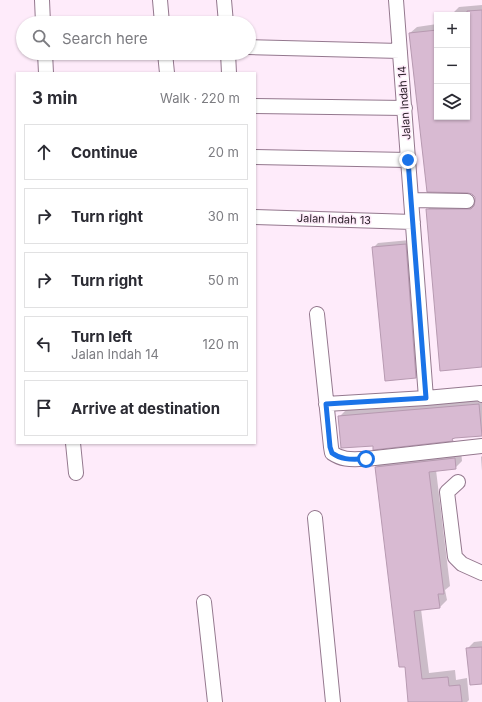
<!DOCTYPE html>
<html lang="en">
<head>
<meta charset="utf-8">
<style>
  body { margin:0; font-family:Inter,sans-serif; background:#f7f7f7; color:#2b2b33 }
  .controls { position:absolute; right:12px; top:12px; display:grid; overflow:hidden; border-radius:0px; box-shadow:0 1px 3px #0004 }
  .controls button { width:36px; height:36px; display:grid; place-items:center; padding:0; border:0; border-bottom:1px solid #e1e1e2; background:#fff; color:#2b2b33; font:20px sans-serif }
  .stop { position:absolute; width:12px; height:12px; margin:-9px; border:3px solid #1a73e8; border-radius:50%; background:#fff }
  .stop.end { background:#1a73e8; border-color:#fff; box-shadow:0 1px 4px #0008 }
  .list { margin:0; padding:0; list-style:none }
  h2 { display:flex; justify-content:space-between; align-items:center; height:52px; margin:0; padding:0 16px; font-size:17px }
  h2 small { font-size:13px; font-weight:400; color:#7c7c81 }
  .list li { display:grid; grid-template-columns:26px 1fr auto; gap:12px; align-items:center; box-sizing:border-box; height:56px; margin:0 8px 8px; padding:0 8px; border:1px solid #e1e1e2; border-radius:0px }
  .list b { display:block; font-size:15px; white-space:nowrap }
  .list p { margin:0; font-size:13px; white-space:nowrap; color:#7c7c81 }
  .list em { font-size:13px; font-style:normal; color:#7c7c81 }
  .icon { flex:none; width:22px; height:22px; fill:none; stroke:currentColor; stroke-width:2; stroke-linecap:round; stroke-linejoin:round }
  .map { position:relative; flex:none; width:482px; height:702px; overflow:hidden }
  .search { position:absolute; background:#fff; box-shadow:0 1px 3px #0004; left:16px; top:16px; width:240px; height:44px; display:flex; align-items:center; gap:10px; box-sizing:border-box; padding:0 14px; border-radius:22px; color:#7c7c81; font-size:15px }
  .panel { position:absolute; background:#fff; box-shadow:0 1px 3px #0004; left:16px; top:72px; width:240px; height:372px; border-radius:0px }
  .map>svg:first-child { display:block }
  .shadow { fill:#0003 }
  .building { fill:#d8bad2; stroke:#b79ab1 }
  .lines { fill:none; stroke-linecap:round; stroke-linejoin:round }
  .minor-casing { stroke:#94788e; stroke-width:16 }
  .minor { stroke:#fff; stroke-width:14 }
  .route { stroke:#1a73e8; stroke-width:5 }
  .labels { text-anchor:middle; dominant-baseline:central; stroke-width:3; stroke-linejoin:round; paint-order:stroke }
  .street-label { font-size:11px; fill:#271c25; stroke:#feebfa }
</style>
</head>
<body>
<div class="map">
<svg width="482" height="702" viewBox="0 0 482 702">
  <rect width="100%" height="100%" fill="#feebfa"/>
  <!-- shadow -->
  <path class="shadow" d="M482 5V366L428 209 434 203H476L475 197 472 193 428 191 410 33 417 27 437 24V117H467V15H453V13L459 7Z
    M410 240 420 372 416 377 373 248 378 243Z
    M482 398V435L454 438 452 440 374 445 339 417 346 410Z
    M461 451 462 461 455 468 436 470 450 586 445 590 447 600 440 607 421 609 429 673 455 670 456 680 467 678 469 700 467 702H409L405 665 376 467 383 460Z
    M482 456V471L481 457Z
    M482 641V683L467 649 474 642Z"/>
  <!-- building -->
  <path class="building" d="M482 10V367L440 371 426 209H471L474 206 475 201V197L472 194 468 193 427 192 409 33 437 30V117H467V11Z
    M406 244 416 378 385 381 372 247Z
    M479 404 482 436 455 438 452 439 453 441 373 450V446L341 448 338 416Z
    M455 458 456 469 429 472 444 594H438L440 608 414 611 422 679 448 677 449 686 460 685 462 702H408L405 667H399L375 467Z
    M482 647V684L470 685 466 648Z"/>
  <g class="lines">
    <!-- minor casing -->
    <g class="minor-casing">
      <path id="minor" d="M42 0 43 23
        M160 0 162 23
        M224 0 226 23
        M396 0 426 398
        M249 47 400 51
        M45 53 46 73
        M165 53 167 73
        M228 53 229 73
        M255 106 405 108
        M255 157 408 160
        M411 200 467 201
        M255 217 413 222
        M317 314 331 447 332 453C344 461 353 459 366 459L482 446
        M326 404 426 398 481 393 482 395
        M73 443 76 473
        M458 482 447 492 455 557 462 564 482 573
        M315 518 333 702
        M204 602 215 702"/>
    </g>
    <!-- minor -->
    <use href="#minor" class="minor"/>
  </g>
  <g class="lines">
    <!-- route -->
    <path class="route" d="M366 459C353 459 343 461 332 453L330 447 326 404 426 398 408 160"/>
  </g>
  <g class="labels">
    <!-- street labels -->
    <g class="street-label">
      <text transform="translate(404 103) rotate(-94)">Jalan Indah 14</text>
      <text transform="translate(334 219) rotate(2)">Jalan Indah 13</text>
    </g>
  </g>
</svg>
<div class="controls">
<button>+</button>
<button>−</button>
<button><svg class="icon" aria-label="layers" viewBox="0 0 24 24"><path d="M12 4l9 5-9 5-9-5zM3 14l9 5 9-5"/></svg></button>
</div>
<div class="stop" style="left:366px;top:459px"></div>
<div class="stop end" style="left:408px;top:160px"></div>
<div class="search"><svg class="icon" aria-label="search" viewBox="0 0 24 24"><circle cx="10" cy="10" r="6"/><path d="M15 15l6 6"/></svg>Search here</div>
<section class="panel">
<h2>3 min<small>Walk · 220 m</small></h2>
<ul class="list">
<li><svg class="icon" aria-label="ahead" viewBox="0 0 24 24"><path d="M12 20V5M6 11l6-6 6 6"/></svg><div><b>Continue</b></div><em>20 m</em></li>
<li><svg class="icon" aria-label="right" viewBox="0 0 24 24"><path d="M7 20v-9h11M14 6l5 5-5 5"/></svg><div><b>Turn right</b></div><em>30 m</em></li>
<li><svg class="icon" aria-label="right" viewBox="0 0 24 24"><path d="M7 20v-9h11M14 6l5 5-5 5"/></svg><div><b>Turn right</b></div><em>50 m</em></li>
<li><svg class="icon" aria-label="left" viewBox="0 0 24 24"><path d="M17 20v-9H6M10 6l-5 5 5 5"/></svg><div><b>Turn left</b><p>Jalan Indah 14</p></div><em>120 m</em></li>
<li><svg class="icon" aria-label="arrive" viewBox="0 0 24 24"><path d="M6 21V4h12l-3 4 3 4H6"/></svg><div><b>Arrive at destination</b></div></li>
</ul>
</section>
</div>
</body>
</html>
